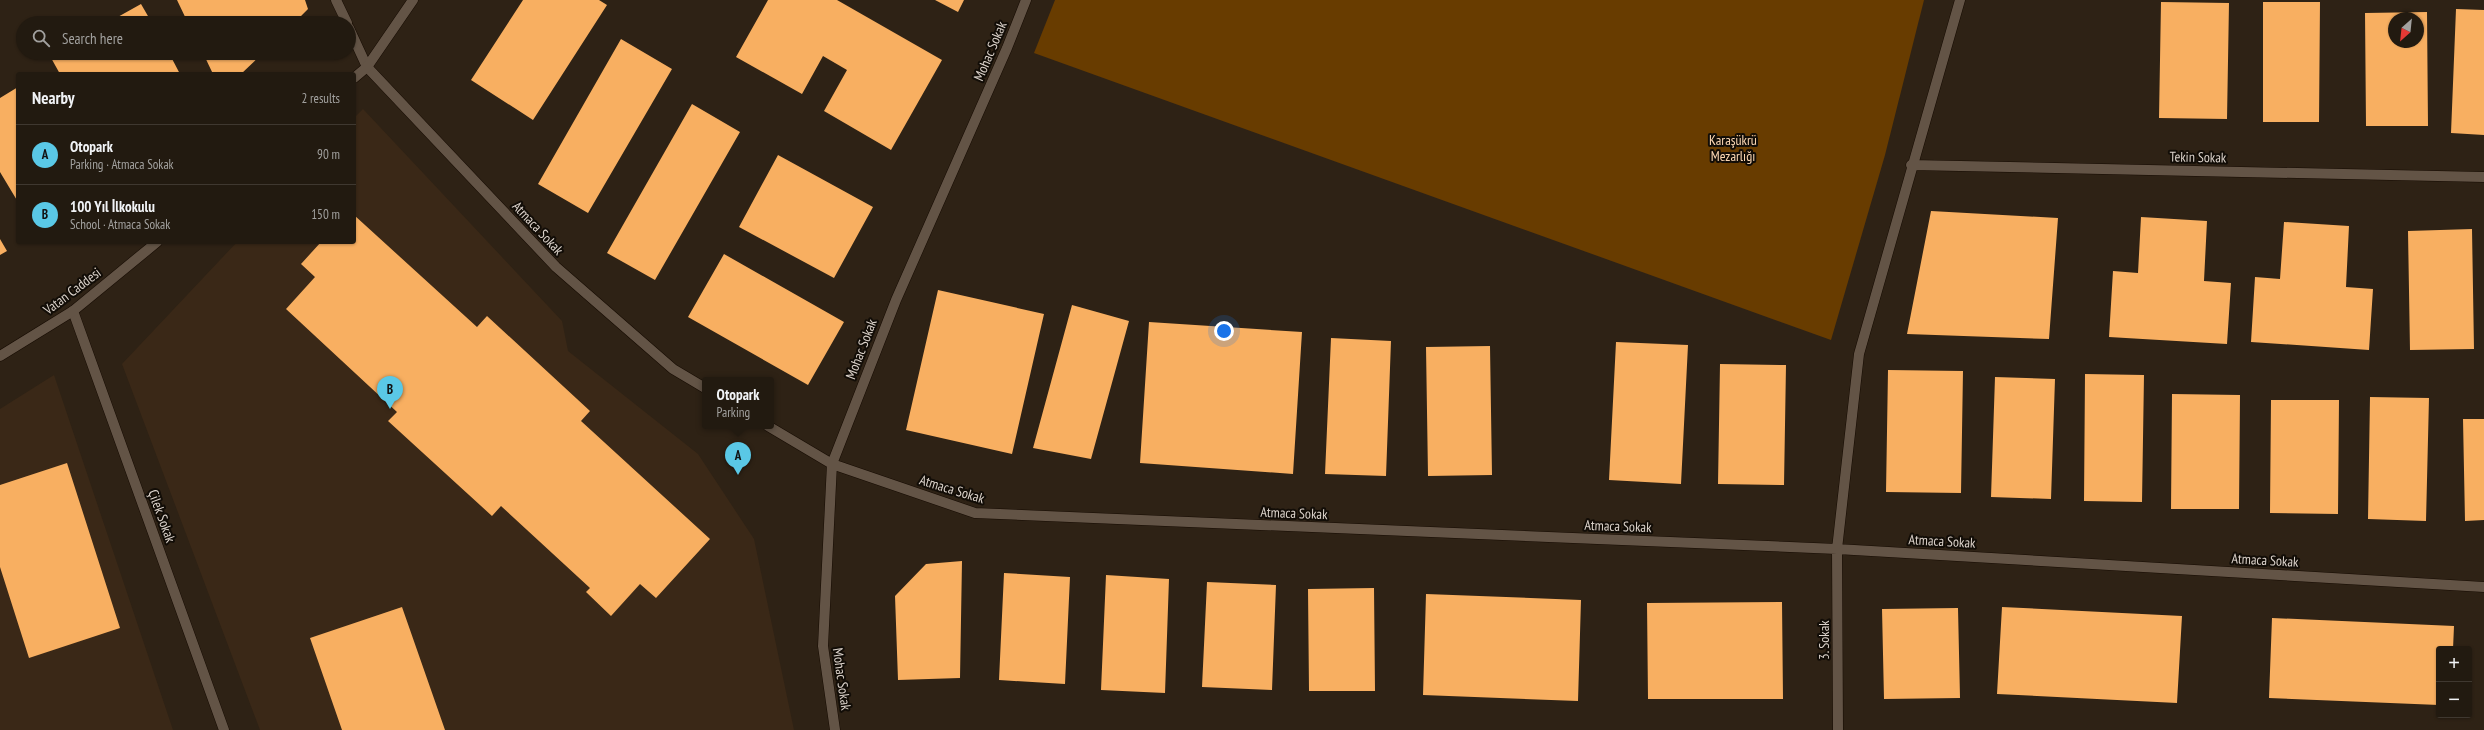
<!DOCTYPE html>
<html lang="en">
<head>
<meta charset="utf-8">
<style>
  body { margin:0; font-family:"PT Sans Narrow",sans-serif; background:#2e271e; color:#f1f3f6 }
  .controls { position:absolute; right:12px; bottom:12px; display:grid; overflow:hidden; border-radius:4px; box-shadow:0 1px 3px #0004 }
  .controls button { width:36px; height:36px; display:grid; place-items:center; padding:0; border:0; border-bottom:1px solid #3f3830; background:#221a10; color:#f1f3f6; font:20px sans-serif }
  .compass { position:absolute; left:2388px; top:12px; width:36px; height:36px; border-radius:50%; background:#221a10; box-shadow:0 1px 3px #0004; rotate:207deg }
  .you { position:absolute; left:1224px; top:331px; width:14px; height:14px; margin:-10px; border:3px solid #fff; border-radius:50%; background:#1a73e8; box-shadow:0 0 0 6px #1a73e833 }
  .badge { display:grid; place-items:center; width:26px; height:26px; border-radius:50%; background:#5ac8e6; color:#111; font-size:13px; font-weight:700 }
  .pin { position:absolute; translate:-50% -33px; filter:drop-shadow(0 1px 2px #0008) }
  .pin::after { content:''; position:absolute; top:21px; width:14px; height:12px; background:inherit; clip-path:polygon(0 0,100% 0,50% 100%) }
  .popup { position:absolute; left:702px; top:377px; width:72px; height:52px; box-sizing:border-box; display:grid; place-content:center; border-radius:4px; background:#221a10; filter:drop-shadow(0 1px 3px #0005); font-size:13px; white-space:nowrap; color:#a2a19f }
  .popup b { font-size:15px; color:#f1f3f6 }
  .popup::after { content:''; position:absolute; left:50%; top:100%; margin-left:-8px; border:8px solid transparent; border-top-color:#221a10 }
  .list { margin:0; padding:0; list-style:none }
  h2 { display:flex; justify-content:space-between; align-items:center; height:52px; margin:0; padding:0 16px; font-size:17px }
  h2 small { font-size:13px; font-weight:400; color:#a2a19f }
  .list li { display:grid; grid-template-columns:26px 1fr auto; gap:12px; align-items:center; box-sizing:border-box; height:60px; padding:0 16px; border-top:1px solid #3f3830 }
  .list b { display:block; font-size:15px; white-space:nowrap }
  .list p { margin:0; font-size:13px; white-space:nowrap; color:#a2a19f }
  .list em { font-size:13px; font-style:normal; color:#a2a19f }
  .icon { flex:none; width:22px; height:22px; fill:none; stroke:currentColor; stroke-width:2; stroke-linecap:round; stroke-linejoin:round }
  .map { position:relative; flex:none; width:2484px; height:730px; overflow:hidden }
  .search { position:absolute; background:#221a10; box-shadow:0 1px 3px #0004; left:16px; top:16px; width:340px; height:44px; display:flex; align-items:center; gap:10px; box-sizing:border-box; padding:0 14px; border-radius:22px; color:#a2a19f; font-size:15px }
  .panel { position:absolute; background:#221a10; box-shadow:0 1px 3px #0004; left:16px; top:72px; width:340px; height:172px; border-radius:4px }
  .map>svg:first-child { display:block }
  .built { fill:#3a2817 }
  .green { fill:#683c00 }
  .building { fill:#f8af61; fill-rule:evenodd }
  .lines { fill:none; stroke-linecap:round; stroke-linejoin:round }
  .minor-casing { stroke:#160b02; stroke-width:11 }
  .secondary-casing { stroke:#160b02; stroke-width:11 }
  .minor { stroke:#635446; stroke-width:10 }
  .secondary { stroke:#635446; stroke-width:10 }
  .labels { text-anchor:middle; dominant-baseline:central; stroke-width:4; stroke-linejoin:round; paint-order:stroke }
  .street-label { font-size:14px; fill:#dcd3cb; stroke:#120d07 }
  .park-label { font-size:14px; fill:#fcd7b3; stroke:#120d07 }
</style>
</head>
<body>
<div class="map">
<svg width="2484" height="730" viewBox="0 0 2484 730">
  <rect width="100%" height="100%" fill="#2e2215"/>
  <!-- built -->
  <path class="built" d="M363 109 562 321 568 351 698 454 754 539 794 730H260L122 364 237 242H354V118Z
    M54 375 173 730H0V409Z"/>
  <!-- green -->
  <path class="green" d="M1055 0H1924L1885 155 1831 340 1034 53Z"/>
  <!-- building -->
  <path class="building" d="M177 0H305L308 9 294 23H188Z
    M523 0H599L607 5 533 120 471 80Z
    M768 0H837L942 60 891 150 824 111 847 70 823 56 802 94 736 57Z
    M935 0H964L958 12Z
    M2161 2 2229 3 2227 119 2159 118Z
    M2263 2H2320L2319 122H2263Z
    M141 4 152 23H107Z
    M2456 9 2484 10V135L2451 133Z
    M2427 12 2428 126H2366L2365 13ZM2394 18H2418V42H2394Z
    M621 39 672 69 588 213 538 184Z
    M54 53H169L180 74H60L50 56Z
    M203 53H263L241 74H213Z
    M18 87V202L0 172V98Z
    M692 104 740 132 655 280 607 253Z
    M778 155 873 207 834 278 739 227Z
    M1931 211 2058 218 2049 339 1907 334Z
    M354 215 477 327 487 316 590 411 581 421 710 539 656 598 640 584 611 616 586 592 590 588 501 506 492 516 388 421 397 412 286 309 315 277 301 264 321 242H354Z
    M2141 217 2207 221 2204 281 2231 283 2227 344 2109 337 2113 271 2138 273Z
    M2284 222 2349 226 2346 287 2373 289 2369 350 2251 342 2255 277 2280 279Z
    M2472 229 2474 349 2410 350 2408 231Z
    M0 239 7 251 0 255Z
    M724 254 844 322 808 385 688 317Z
    M938 290 1044 314 1012 454 906 430Z
    M1072 305 1129 321 1091 459 1033 448Z
    M1149 322 1302 332 1293 474 1140 463Z
    M1331 338 1391 341 1386 476 1325 474Z
    M1616 342 1688 345 1681 484 1609 480Z
    M1490 346 1492 475 1428 476 1426 347Z
    M1720 364 1786 365 1784 485 1718 484Z
    M1888 370 1963 371 1961 493 1886 492Z
    M2085 374 2144 375 2142 502 2084 501Z
    M1995 377 2055 379 2051 499 1991 497Z
    M2172 394 2240 395 2239 509H2171Z
    M2370 397 2429 398 2426 521 2368 519Z
    M2271 400H2339L2338 514 2270 513Z
    M2463 419H2484V520L2465 521Z
    M67 463 120 628 29 658 0 567V485Z
    M962 561 960 678 898 680 895 596 926 564Z
    M1004 573 1070 577 1065 684 999 680Z
    M1106 575 1169 579 1165 693 1101 690Z
    M1207 582 1276 585 1272 690 1202 687Z
    M1374 588 1375 691H1309L1308 589Z
    M1426 594 1581 600 1578 701 1423 695Z
    M1782 602 1783 699H1648L1647 603Z
    M402 607 445 730H342L310 638Z
    M2002 607 2182 616 2177 703 1997 694Z
    M1958 608 1960 698 1884 699 1882 609Z
    M2272 618 2454 626 2453 649H2439V705L2269 698Z"/>
  <g class="lines">
    <!-- minor casing -->
    <g class="minor-casing">
      <path id="minor" d="M336 0 347 23
        M349 28 367 67 556 267 673 369 705 388
        M1911 165 2484 177
        M73 311 224 730
        M768 426 832 464 975 513 1837 549 2484 587
        M835 730 823 646 832 464 896 300 1007 48 1026 0
        M1838 730 1837 549 1859 354 1960 0"/>
    </g>
    <!-- secondary casing -->
    <g class="secondary-casing">
      <path id="secondary" d="M354 78 367 67 413 0
        M0 356 73 311 157 242"/>
    </g>
    <!-- minor -->
    <use href="#minor" class="minor"/>
    <!-- secondary -->
    <use href="#secondary" class="secondary"/>
  </g>
  <g class="labels">
    <!-- street labels -->
    <g class="street-label">
      <text transform="translate(990 51) rotate(-67)">Mohac Sokak</text>
      <text transform="translate(2198 157) rotate(1)">Tekin Sokak</text>
      <text transform="translate(538 228) rotate(47)">Atmaca Sokak</text>
      <text transform="translate(72 291) rotate(-37)">Vatan Caddesi</text>
      <text transform="translate(861 349) rotate(-69)">Mohac Sokak</text>
      <text transform="translate(952 489) rotate(17)">Atmaca Sokak</text>
      <text transform="translate(1294 513) rotate(2)">Atmaca Sokak</text>
      <text transform="translate(162 516) rotate(70)">Çilek Sokak</text>
      <text transform="translate(1618 526) rotate(2)">Atmaca Sokak</text>
      <text transform="translate(1942 541) rotate(3)">Atmaca Sokak</text>
      <text transform="translate(2265 560) rotate(3)">Atmaca Sokak</text>
      <text transform="translate(1824 640) rotate(-90)">3. Sokak</text>
      <text transform="translate(842 679) rotate(82)">Mohac Sokak</text>
    </g>
    <!-- park labels -->
    <g class="park-label">
      <text x="1733" y="140">Karaşükrü<tspan x="1733" dy="16">Mezarlığı</tspan></text>
    </g>
  </g>
</svg>
<div class="controls">
<button>+</button>
<button>−</button>
</div>
<svg class="compass" viewBox="-18 -18 36 36"><path d="M0-13l5 13h-10z" fill="#e53935"/><path d="M0 13l5-13h-10z" fill="#a2a19f"/></svg>
<div class="you"></div>
<div class="pin badge" style="left:738px;top:475px">A</div>
<div class="popup"><b>Otopark</b>Parking</div>
<div class="pin badge" style="left:390px;top:409px">B</div>
<div class="search"><svg class="icon" aria-label="search" viewBox="0 0 24 24"><circle cx="10" cy="10" r="6"/><path d="M15 15l6 6"/></svg>Search here</div>
<section class="panel">
<h2>Nearby<small>2 results</small></h2>
<ul class="list">
<li><span class="badge">A</span><div><b>Otopark</b><p>Parking · Atmaca Sokak</p></div><em>90 m</em></li>
<li><span class="badge">B</span><div><b>100 Yıl İlkokulu</b><p>School · Atmaca Sokak</p></div><em>150 m</em></li>
</ul>
</section>
</div>
</body>
</html>
